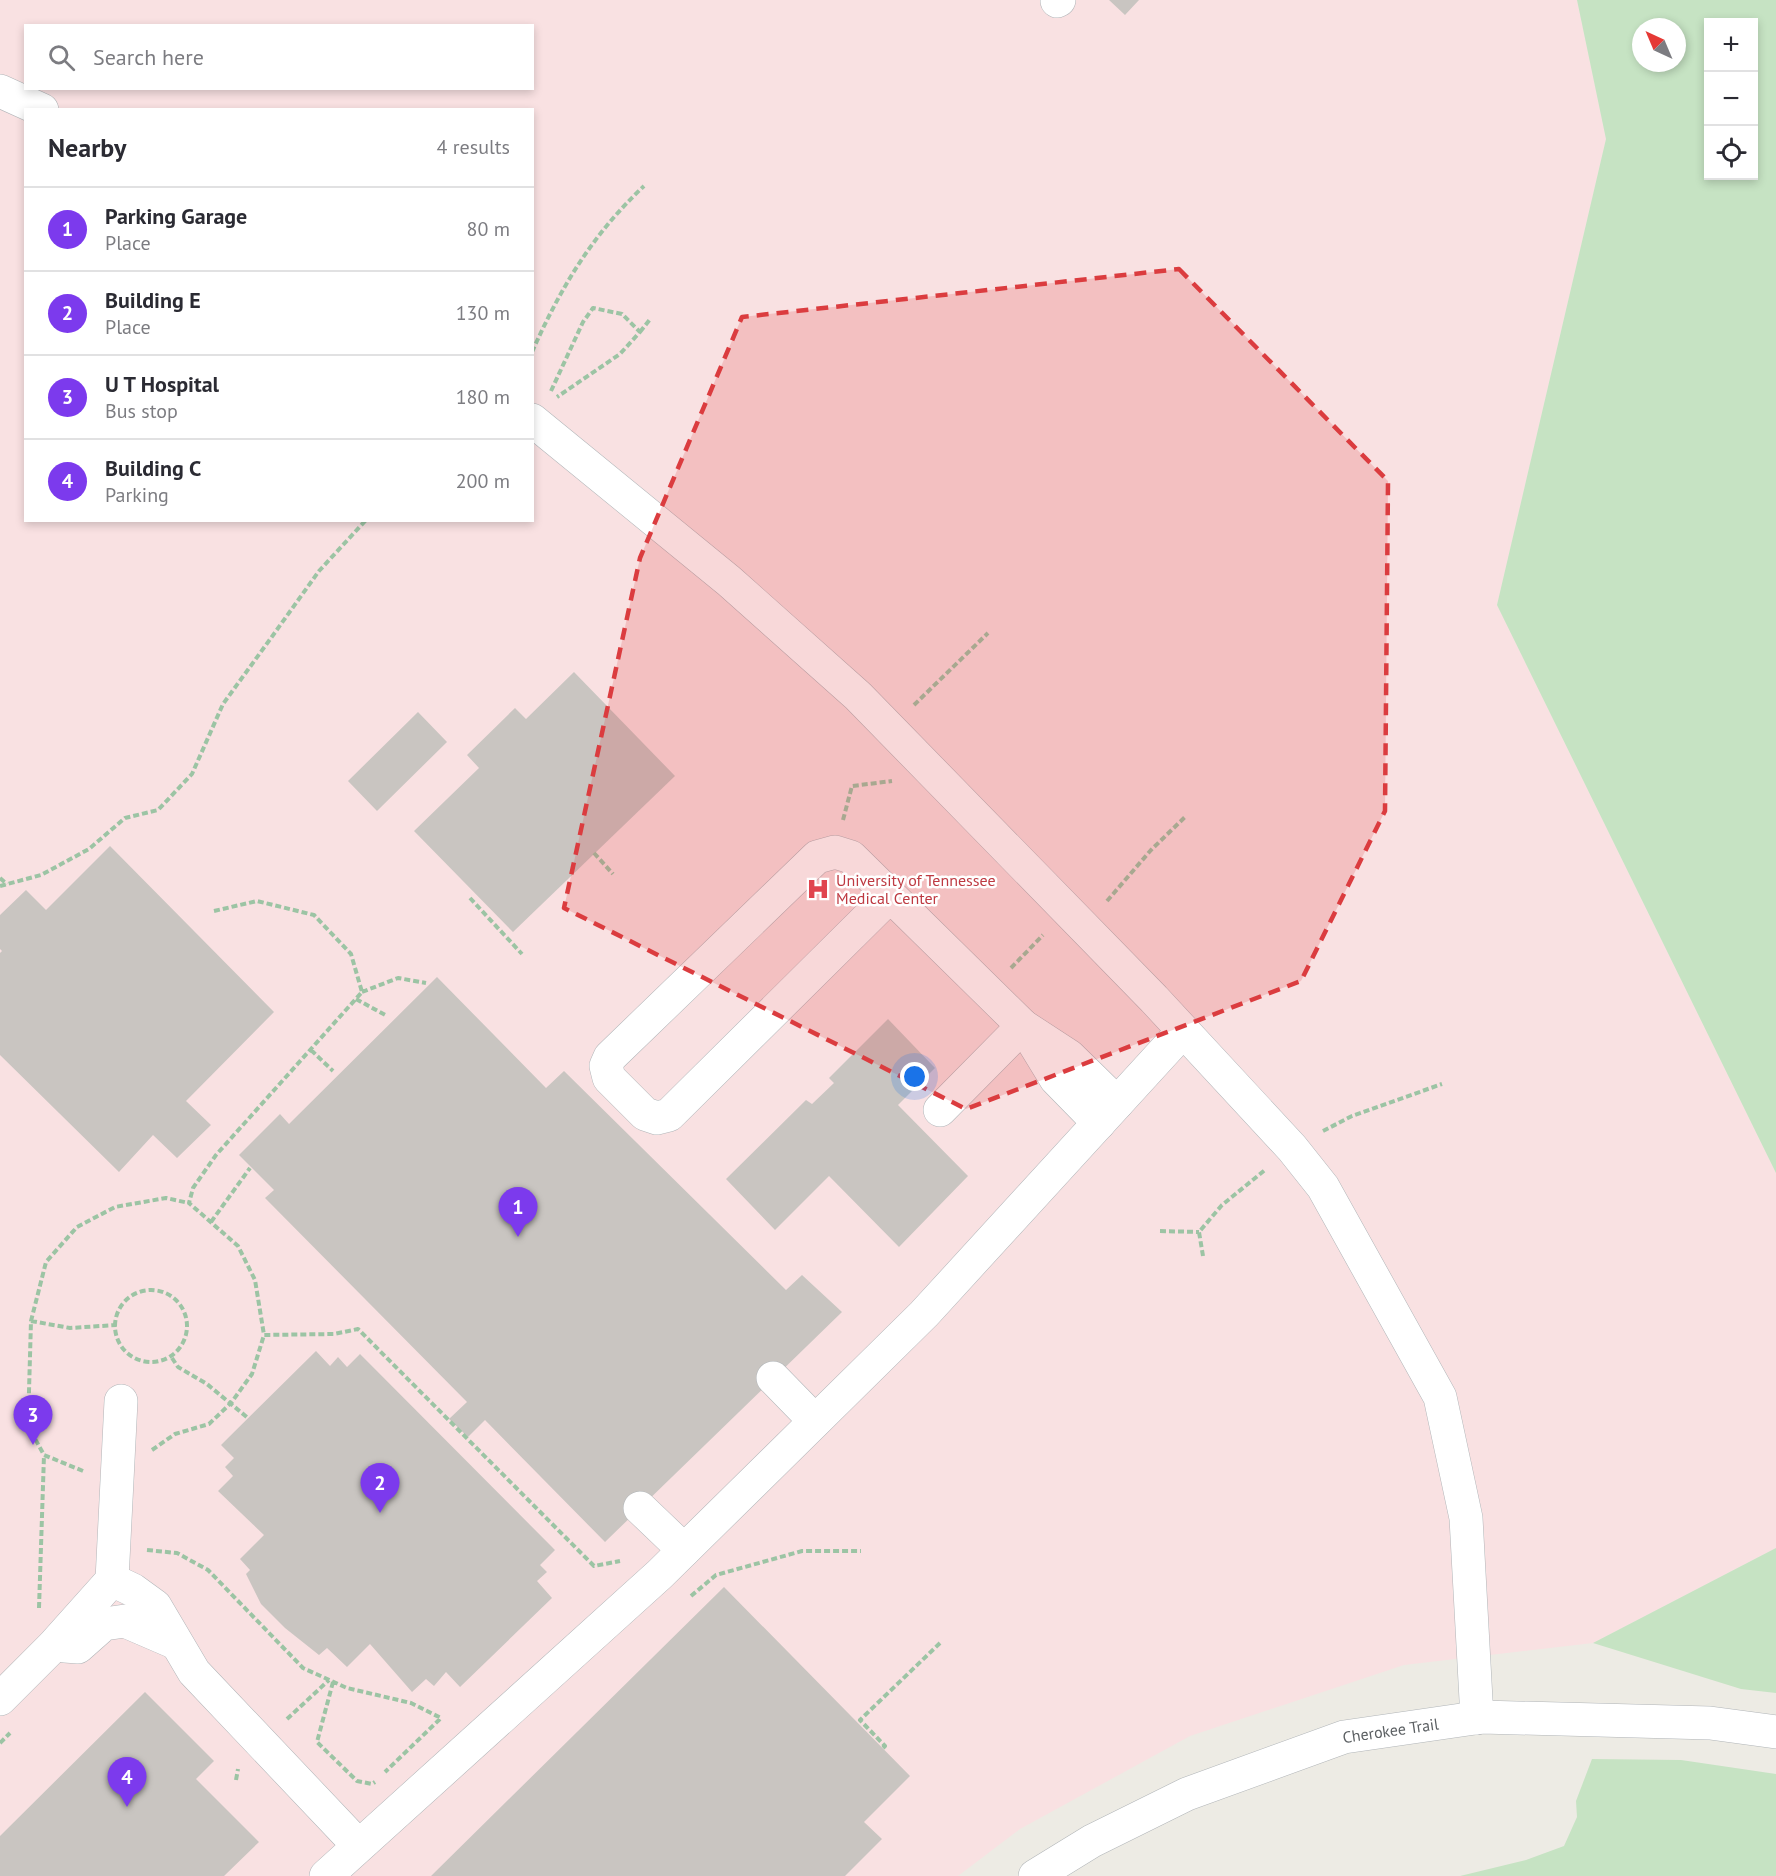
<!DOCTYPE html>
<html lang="en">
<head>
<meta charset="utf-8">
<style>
  body { margin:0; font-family:"PT Sans",sans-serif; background:#f2f2f3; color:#2b2b33 }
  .controls { position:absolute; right:18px; top:18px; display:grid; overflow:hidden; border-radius:0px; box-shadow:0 3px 9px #0003 }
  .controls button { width:54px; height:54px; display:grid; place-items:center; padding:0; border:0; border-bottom:2px solid #e1e1e2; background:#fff; color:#2b2b33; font:30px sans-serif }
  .compass { position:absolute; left:1632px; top:18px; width:54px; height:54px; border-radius:50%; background:#fff; box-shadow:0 3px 9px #0003; rotate:316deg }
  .you { position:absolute; left:915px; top:1077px; width:21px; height:21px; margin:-15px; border:4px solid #fff; border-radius:50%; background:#1a73e8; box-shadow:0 0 0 9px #1a73e833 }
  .badge { display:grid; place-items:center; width:39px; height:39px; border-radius:50%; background:#7c3aed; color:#fff; font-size:20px; font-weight:700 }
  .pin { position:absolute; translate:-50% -50px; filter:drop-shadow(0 2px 3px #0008) }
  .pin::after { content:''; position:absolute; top:32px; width:21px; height:18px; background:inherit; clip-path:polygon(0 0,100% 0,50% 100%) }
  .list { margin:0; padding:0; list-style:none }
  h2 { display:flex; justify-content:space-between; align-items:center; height:78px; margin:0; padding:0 24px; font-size:26px }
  h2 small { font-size:20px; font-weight:400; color:#7c7c81 }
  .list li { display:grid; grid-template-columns:39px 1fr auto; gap:18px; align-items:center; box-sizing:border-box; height:84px; padding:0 24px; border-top:2px solid #e1e1e2 }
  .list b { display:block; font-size:22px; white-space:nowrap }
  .list p { margin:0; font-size:20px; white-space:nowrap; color:#7c7c81 }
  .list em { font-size:20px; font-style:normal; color:#7c7c81 }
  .icon { flex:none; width:33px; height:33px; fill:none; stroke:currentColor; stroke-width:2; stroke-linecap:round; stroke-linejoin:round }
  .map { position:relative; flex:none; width:1776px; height:1876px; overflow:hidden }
  .search { position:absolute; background:#fff; box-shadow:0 3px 9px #0003; left:24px; top:24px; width:510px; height:66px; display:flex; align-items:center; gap:15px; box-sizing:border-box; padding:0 21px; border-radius:0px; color:#7c7c81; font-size:22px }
  .panel { position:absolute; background:#fff; box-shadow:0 3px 9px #0003; left:24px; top:108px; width:510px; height:414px; border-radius:0px }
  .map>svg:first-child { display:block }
  .medical { fill:#f9e1e2; fill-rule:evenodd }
  .green { fill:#c6e3c3; fill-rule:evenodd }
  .building { fill:#c9c5c1 }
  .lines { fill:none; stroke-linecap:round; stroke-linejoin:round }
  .minor-casing { stroke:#b1b5b8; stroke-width:34 }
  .path { stroke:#9cc4a4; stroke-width:4; stroke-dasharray:6 3; stroke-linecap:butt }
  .minor { stroke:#fff; stroke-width:33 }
  .marked { fill:#db3c3f; fill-opacity:0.2; stroke:#db3c3f; stroke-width:4.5; stroke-dasharray:12 8; stroke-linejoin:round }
  .labels { text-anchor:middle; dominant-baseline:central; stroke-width:5; stroke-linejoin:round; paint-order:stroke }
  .health-label { font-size:16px; fill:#be3a42; stroke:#fff; text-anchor:start }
  .street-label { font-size:16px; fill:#5c6063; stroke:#fff }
</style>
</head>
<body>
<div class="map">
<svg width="1776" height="1876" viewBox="0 0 1776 1876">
  <rect width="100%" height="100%" fill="#edebe4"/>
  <!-- medical -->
  <path class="medical" d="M0 0H1577L1606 139 1497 605 1776 1173V1548L1593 1643 1404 1665 1190 1736 1020 1829 958 1876H0ZM26 26H532V88H26ZM26 110H532V520H26Z"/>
  <!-- green -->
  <path class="green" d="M1577 0H1776V1173L1497 605 1606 139ZM1708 22H1754V176H1708ZM1641 27H1677V63H1641Z
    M1776 1548V1693L1741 1689 1593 1643Z
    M1592 1759 1681 1760 1776 1774V1876H1460L1526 1860 1564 1846 1577 1817 1576 1801Z"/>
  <!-- building -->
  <path class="building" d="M1109 0H1139L1125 15Z
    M574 672 675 776 513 932 414 831 479 768 467 755 515 708 526 719Z
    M418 712 447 742 377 811 348 781Z
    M110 846 274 1012 186 1101 211 1125 177 1158 153 1135 119 1172 0 1055V953L2 951 0 949V915L26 890 46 910Z
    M437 977 546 1088 564 1071 786 1290 802 1275 842 1312 605 1542 485 1420 468 1437 449 1419 467 1402 265 1198 274 1190 239 1155 280 1114 289 1124Z
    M888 1019 935 1068 898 1105 968 1176 899 1247 829 1176 775 1230 726 1179 806 1100 812 1104 834 1083 829 1078Z
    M316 1351 330 1366 338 1357 347 1367 360 1354 555 1550 540 1565 547 1572 537 1581 552 1598 460 1687 446 1672 434 1686 426 1679 412 1692 370 1644 347 1667 327 1648 319 1655 285 1628 261 1604 246 1574 250 1570 240 1559 264 1535 218 1491 233 1476 225 1467 234 1458 221 1445Z
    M724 1587 910 1776 864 1822 882 1839 845 1876H431Z
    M145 1692 214 1761 196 1779 259 1842 224 1876H0V1836Z"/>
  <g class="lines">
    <!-- minor casing -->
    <g class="minor-casing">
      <g id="minor">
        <path d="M1057 1 1059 0"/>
        <path d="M0 91 42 110"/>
        <path d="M532 420 729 581 858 696 1154 999 1292 1148 1323 1187 1440 1397 1466 1518 1477 1718"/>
        <path d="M890 896 669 1115 657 1118 645 1114 609 1078 606 1066 610 1057 817 857 835 852 851 857 1023 1026 1069 1056 1117 1103"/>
        <path d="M1029 1035 1056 1079 1099 1123"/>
        <path d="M940 1110 1023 1026"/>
        <path d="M773 1378 815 1421"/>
        <path d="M640 1508 684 1550"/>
        <path d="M112 1580 133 1590 155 1606 194 1672 358 1845"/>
        <path d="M65 1646 78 1647 104 1624 125 1621 176 1643"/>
        <path d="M0 1699 53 1646 112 1580 121 1401"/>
        <path d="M326 1876 660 1574 924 1314 1183 1031"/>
        <path id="s1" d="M1035 1876 1092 1841 1187 1794 1344 1737 1482 1717 1710 1723 1776 1732"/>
      </g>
    </g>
    <!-- path -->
    <path class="path" d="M640 332 651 318
      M532 352C561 287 592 235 644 186
      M551 391 583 322 593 308 622 314 640 332 620 354 557 397
      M914 705 988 633
      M843 820 852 786 892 781
      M594 853 613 874
      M0 878 7 884
      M0 886 41 875 89 849 125 818 158 810 192 774 223 704 271 638 319 571 366 520
      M470 898 522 954
      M1107 901 1151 850 1185 817
      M214 911 257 901 314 915 351 954 362 992 216 1155 193 1188 189 1203 238 1246 255 1280 264 1335 334 1334 358 1329 594 1566 620 1561
      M1011 968 1043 935
      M362 992 398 978 426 983
      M356 999 387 1016
      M311 1050 333 1071
      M1323 1131 1352 1116 1442 1084
      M211 1222 250 1168
      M1160 1231 1199 1232
      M1203 1256 1199 1232 1222 1205 1265 1170
      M115 1326a36 36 0 1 1 72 0a36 36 0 1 1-72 0Z
      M31 1321 70 1328 116 1325
      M172 1358 178 1367 207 1384 248 1418
      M152 1450 175 1434 209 1424 231 1403 252 1374 264 1335
      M83 1471 44 1455 28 1426 31 1321 46 1262 77 1227 115 1207 166 1198 189 1203
      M147 1550 177 1553 208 1570 303 1668 347 1688 411 1703 441 1718 385 1772
      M691 1596 716 1575 802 1551H861
      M39 1608 44 1455
      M333 1682 317 1742 357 1781 372 1784 375 1782
      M287 1719 329 1680
      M0 1743 10 1733
      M883 1748 885 1746 860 1720 940 1643
      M236 1780 238 1769"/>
    <!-- minor -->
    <use href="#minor" class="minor"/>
  </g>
  <!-- marked area -->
  <path class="marked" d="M1179 269 1388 481 1385 811 1301 981 966 1109 564 908 640 558 742 317Z"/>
  <!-- icons -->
  <defs>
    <g id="hospital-bare" transform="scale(1.8)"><path d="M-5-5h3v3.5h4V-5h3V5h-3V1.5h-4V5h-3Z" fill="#e0444e" stroke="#fff" stroke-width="2.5" paint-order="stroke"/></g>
  </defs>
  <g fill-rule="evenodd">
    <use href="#hospital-bare" x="818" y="889"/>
  </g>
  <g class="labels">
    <!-- health labels -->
    <g class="health-label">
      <text x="836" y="880">University of Tennessee<tspan x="836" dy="18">Medical Center</tspan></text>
    </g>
    <!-- street labels -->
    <g class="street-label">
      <text stroke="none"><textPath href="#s1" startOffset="387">Cherokee Trail</textPath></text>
    </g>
  </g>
</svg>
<div class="controls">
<button>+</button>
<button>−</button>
<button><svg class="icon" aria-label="locate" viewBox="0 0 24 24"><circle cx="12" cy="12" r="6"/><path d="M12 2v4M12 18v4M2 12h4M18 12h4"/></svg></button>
</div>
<svg class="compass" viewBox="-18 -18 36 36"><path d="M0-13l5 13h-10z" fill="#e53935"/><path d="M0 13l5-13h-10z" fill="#7c7c81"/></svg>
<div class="you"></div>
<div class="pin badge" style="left:518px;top:1237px">1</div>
<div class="pin badge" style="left:380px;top:1513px">2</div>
<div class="pin badge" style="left:33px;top:1445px">3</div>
<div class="pin badge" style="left:127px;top:1807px">4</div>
<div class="search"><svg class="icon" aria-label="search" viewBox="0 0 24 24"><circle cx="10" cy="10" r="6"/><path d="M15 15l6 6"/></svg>Search here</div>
<section class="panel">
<h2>Nearby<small>4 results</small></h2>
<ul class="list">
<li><span class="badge">1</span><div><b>Parking Garage</b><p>Place</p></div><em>80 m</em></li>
<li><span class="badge">2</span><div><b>Building E</b><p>Place</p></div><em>130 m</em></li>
<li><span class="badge">3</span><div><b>U T Hospital</b><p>Bus stop</p></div><em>180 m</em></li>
<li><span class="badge">4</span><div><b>Building C</b><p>Parking</p></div><em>200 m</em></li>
</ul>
</section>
</div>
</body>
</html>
